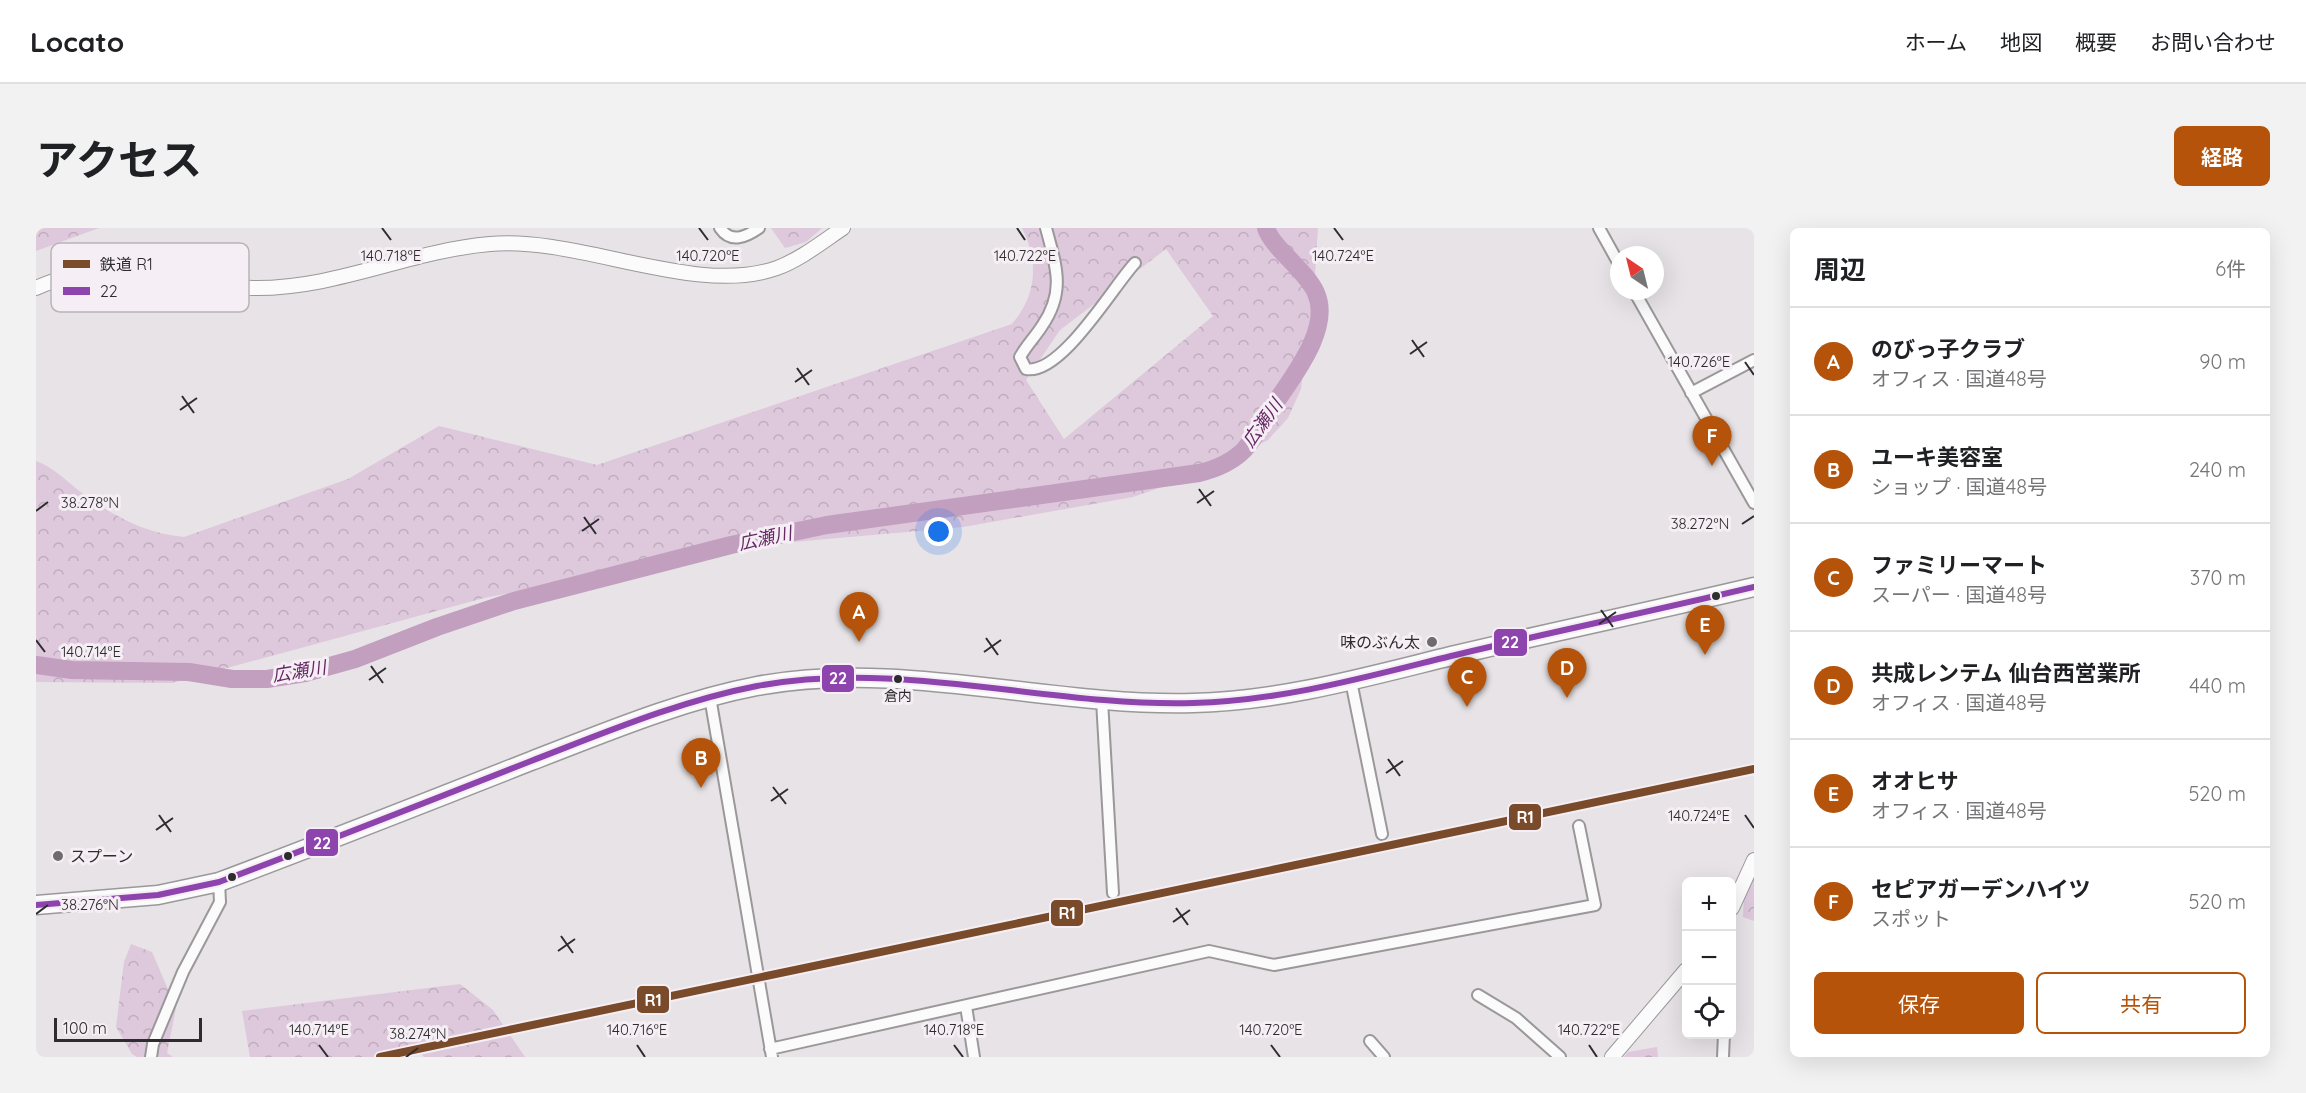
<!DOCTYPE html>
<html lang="ja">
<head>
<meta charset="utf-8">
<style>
  body { margin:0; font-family:Quicksand,"Noto Sans JP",sans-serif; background:#f2f2f2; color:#202124 }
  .controls { position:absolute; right:18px; bottom:18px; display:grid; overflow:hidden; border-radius:9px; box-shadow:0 6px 24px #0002 }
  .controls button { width:54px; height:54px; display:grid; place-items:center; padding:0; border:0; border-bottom:2px solid #e0e0e0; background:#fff; color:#202124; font:30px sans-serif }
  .compass { position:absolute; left:1574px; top:18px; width:54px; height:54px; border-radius:50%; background:#fff; box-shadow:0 6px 24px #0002; rotate:325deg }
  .scale { position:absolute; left:18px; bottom:15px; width:148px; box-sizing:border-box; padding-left:6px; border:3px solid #2e2c2e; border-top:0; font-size:16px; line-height:21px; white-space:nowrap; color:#2e2c2e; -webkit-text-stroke:4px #f5eff5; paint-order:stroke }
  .you { position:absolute; left:903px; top:304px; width:21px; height:21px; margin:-15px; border:4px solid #fff; border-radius:50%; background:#1a73e8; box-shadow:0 0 0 9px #1a73e833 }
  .badge { display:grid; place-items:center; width:39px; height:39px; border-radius:50%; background:#b45309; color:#fff; font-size:20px; font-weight:700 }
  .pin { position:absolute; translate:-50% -50px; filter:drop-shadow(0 2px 3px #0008) }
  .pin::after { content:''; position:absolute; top:32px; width:21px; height:18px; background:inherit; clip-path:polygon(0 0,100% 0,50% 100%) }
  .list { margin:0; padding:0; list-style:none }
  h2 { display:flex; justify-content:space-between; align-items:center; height:78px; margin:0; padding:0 24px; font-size:26px }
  h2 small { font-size:20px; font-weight:400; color:#757577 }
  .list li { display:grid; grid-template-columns:39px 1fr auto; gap:18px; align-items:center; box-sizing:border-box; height:108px; padding:0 24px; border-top:2px solid #e0e0e0 }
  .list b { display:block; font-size:22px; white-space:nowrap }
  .list p { margin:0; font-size:20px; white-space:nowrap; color:#757577 }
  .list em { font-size:20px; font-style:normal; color:#757577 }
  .actions { display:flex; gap:12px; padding:18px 24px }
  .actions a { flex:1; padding:14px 0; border:2px solid #b45309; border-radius:9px; text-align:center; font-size:21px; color:#b45309 }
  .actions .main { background:#b45309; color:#fff }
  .icon { flex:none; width:33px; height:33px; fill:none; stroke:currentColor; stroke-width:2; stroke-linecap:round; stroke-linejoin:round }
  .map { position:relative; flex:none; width:1718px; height:829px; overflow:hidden; border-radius:9px }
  header { display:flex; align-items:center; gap:36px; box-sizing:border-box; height:84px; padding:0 30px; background:#fff; border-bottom:2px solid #e0e0e0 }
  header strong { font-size:28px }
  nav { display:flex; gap:33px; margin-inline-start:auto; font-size:21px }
  .intro { display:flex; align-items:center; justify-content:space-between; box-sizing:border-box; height:144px; padding:0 36px }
  h1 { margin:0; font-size:42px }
  .button { padding:15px 27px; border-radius:9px; background:#b45309; color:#fff; font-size:21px; font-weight:700 }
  main { display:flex; gap:36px; padding:0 36px }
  aside { flex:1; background:#fff; border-radius:9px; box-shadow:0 6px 24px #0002 }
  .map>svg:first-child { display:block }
  .forest { fill:url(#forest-crowns); fill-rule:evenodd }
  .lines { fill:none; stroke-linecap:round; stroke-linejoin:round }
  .river { stroke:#c29ebf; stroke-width:18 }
  .minor-casing { stroke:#9b989a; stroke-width:14 }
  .tertiary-casing { stroke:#9b989a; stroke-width:16 }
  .trunk-casing { stroke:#9b989a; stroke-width:21 }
  .minor { stroke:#fbfbfb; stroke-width:10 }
  .tertiary { stroke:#fbfbfb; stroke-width:14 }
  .trunk { stroke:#fbfbfb; stroke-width:18 }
  .bus-1-casing { stroke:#f5eff5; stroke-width:10 }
  .bus-1 { stroke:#8e44ad; stroke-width:6 }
  .rail-1-casing { stroke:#f5eff5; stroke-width:12 }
  .rail-1 { stroke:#7a4b2a; stroke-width:8 }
  .ticks { fill:none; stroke:#2e2c2e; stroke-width:2 }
  .bus-dot { fill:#2e2c2e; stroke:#f5eff5; stroke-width:2 }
  .poi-dot { fill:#6f6c6e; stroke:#f5eff5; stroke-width:2 }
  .labels { text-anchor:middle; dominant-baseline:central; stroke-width:6; stroke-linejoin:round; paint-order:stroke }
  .bus-label { font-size:14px; fill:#2e2c2e; stroke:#f5eff5 }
  .poi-label { font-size:16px; fill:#2e2c2e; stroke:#f5eff5; text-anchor:end }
  .water-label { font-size:18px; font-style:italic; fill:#662863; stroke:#f5eff5 }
  .key { fill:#f5eff5; stroke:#b9b4b9; stroke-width:1.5 }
  .key-label { font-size:16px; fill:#2e2c2e }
  .ticks-label { font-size:15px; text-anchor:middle; fill:#2e2c2e; stroke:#f5eff5; stroke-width:6; stroke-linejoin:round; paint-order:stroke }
  .line-badge { stroke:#f5eff5; stroke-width:2 }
  .badge-label { font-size:16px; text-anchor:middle; font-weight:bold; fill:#fff }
</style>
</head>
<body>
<header>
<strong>Locato</strong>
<nav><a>ホーム</a><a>地図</a><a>概要</a><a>お問い合わせ</a></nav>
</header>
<div class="intro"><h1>アクセス</h1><a class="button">経路</a></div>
<main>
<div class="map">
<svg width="1718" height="829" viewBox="0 0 1718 829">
  <defs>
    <pattern id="forest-crowns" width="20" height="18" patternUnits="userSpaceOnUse" patternTransform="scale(1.5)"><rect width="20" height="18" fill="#dec8dc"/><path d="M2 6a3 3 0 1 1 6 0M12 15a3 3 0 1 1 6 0" fill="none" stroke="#bfacbd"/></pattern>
  </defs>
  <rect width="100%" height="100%" fill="#e7e3e6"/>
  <!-- forest -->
  <path class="forest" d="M0 0H63L0 23Z
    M735 0H786L770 14 749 20Z
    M986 0H1282L1278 62 1265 161 1252 190 1232 212 1172 243 1097 269 927 299 713 318 448 370 136 455 0 454V233C17 239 28 251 42 262 75 287 107 305 148 309L312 251 403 198 561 237 976 96C1001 67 1003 33 986 0ZM1130 21 1177 88 1028 211 990 152 1024 102Z
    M1718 646V693L1707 689 1708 666Z
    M95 716 116 724 140 780 131 825 137 829H101L96 826 80 799 88 734Z
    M424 756 457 782 489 829H388L380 819 341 829H214L206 783Z
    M1621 819 1622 829H1588L1592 824Z"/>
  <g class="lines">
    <!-- river -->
    <path class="river" d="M0 437 36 442 153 444 196 451H231L269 445 319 431 401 399 478 373 695 317 791 297 1163 245C1180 241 1195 235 1208 222 1220 209 1228 192 1238 177 1256 149 1296 101 1280 65 1270 42 1236 20 1230 0"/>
    <!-- minor casing -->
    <g class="minor-casing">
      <path id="minor" d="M684 0C695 16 710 9 723 0
        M1010 0C1020 38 1030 63 1006 98 999 109 990 118 984 129L990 141C1025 148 1078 57 1099 35
        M1563 0 1583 36
        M1598 63 1718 275
        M1655 165 1718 132
        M1315 453 1346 606
        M674 469 736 829
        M1066 472 1077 665
        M1442 767 1480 790 1524 829
        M930 778 938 829
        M1334 813 1348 829
        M734 821 1173 723 1238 737 1559 677 1543 598
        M115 829 117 816 147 744 184 674 183 654
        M1687 829 1688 806"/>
    </g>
    <!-- tertiary casing -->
    <g class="tertiary-casing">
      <path id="tertiary" d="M0 60C72 26 143 59 218 60 300 61 373 23 454 16 544 8 659 69 741 40 765 31 786 14 807 0
        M1696 680 1718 632
        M1576 829 1650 742"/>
    </g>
    <!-- trunk casing -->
    <g class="trunk-casing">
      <path id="trunk" d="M0 677 122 667 183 654C287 615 391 574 495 533 568 505 643 473 721 458 866 431 1012 479 1157 475 1245 473 1330 449 1415 428 1516 404 1617 383 1718 359"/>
    </g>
    <!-- minor -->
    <use href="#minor" class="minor"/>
    <!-- tertiary -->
    <use href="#tertiary" class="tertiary"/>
    <!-- trunk -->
    <use href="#trunk" class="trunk"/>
    <!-- bus-1 casing -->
    <g class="bus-1-casing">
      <path id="bus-1" d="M0 677 122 667 183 654C287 615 391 574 495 533 568 505 643 473 721 458 866 431 1012 479 1157 475 1245 473 1330 449 1415 428 1516 404 1617 383 1718 359"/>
    </g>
    <!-- bus-1 -->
    <use href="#bus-1" class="bus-1"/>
    <!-- rail-1 casing -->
    <g class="rail-1-casing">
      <path id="rail-1" d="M344 829 1718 541"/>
    </g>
    <!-- rail-1 -->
    <use href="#rail-1" class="rail-1"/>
  </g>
  <!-- ticks -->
  <path class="ticks" d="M346 0 355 12M663 0 672 12M981 0 989 12M1298 0 1307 12M1376 112 1388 129M1374 126 1391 114M1709 134 1718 147M761 140 773 157M759 154 776 142M146 168 158 185M144 182 161 170M1163 261 1175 278M1161 275 1178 263M0 283 12 274M548 289 560 306M1706 296 1718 288M546 303 563 291M1565 382 1577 399M1563 396 1580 384M950 410 962 427M0 412 9 424M948 424 965 412M335 438 347 455M333 452 350 440M1352 531 1364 548M1350 545 1367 533M737 559 750 576M735 573 752 561M123 587 135 604M1709 587 1718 600M120 602 137 590M1140 680 1152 697M0 686 12 677M1137 694 1154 682M525 708 537 725M522 723 539 711M283 817 292 829M601 817 609 829M918 817 927 829M1235 817 1244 829M1553 817 1561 829M370 829 382 820"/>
  <!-- markers -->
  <g class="bus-dot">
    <circle cx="1680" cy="368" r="5"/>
    <circle cx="862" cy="451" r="5"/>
    <circle cx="252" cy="628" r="5"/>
    <circle cx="196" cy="649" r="5"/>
  </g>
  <g class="poi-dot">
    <circle cx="1396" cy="414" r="6"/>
    <circle cx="22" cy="628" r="6"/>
  </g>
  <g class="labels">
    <!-- bus labels -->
    <g class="bus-label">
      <text x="862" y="468">倉内</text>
    </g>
    <!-- poi labels -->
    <g class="poi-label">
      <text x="1384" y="414">味のぶん太</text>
      <text x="34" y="628" text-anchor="start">スプーン</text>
    </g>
    <!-- water labels -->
    <g class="water-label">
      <text transform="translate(1226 195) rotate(-54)">広瀬川</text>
      <text transform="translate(729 310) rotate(-12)">広瀬川</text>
      <text transform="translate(263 443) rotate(-9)">広瀬川</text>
    </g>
  </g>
  <!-- legend -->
  <rect x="15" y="15" width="198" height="69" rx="9" class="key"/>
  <rect x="27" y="32" width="27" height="8" fill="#7a4b2a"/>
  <rect x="27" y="59" width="27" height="8" fill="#8e44ad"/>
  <g class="key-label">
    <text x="64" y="42">鉄道 R1</text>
    <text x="64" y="69">22</text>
  </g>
  <g class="ticks-label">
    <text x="355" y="33">140.718°E</text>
    <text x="989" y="33">140.722°E</text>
    <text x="672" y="33">140.720°E</text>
    <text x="1307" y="33">140.724°E</text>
    <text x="1663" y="139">140.726°E</text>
    <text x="54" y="280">38.278°N</text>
    <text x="1664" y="301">38.272°N</text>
    <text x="55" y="429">140.714°E</text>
    <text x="1663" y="593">140.724°E</text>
    <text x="54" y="682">38.276°N</text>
    <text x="283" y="807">140.714°E</text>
    <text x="601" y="807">140.716°E</text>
    <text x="918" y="807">140.718°E</text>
    <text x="1235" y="807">140.720°E</text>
    <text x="1553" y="807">140.722°E</text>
    <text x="382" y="811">38.274°N</text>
  </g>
  <g class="line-badge">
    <rect x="1457" y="400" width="35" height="29" rx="6" fill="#8e44ad"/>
    <rect x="785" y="436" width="34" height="29" rx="6" fill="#8e44ad"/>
    <rect x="1472" y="575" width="34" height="28" rx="6" fill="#7a4b2a"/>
    <rect x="269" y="600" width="34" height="29" rx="6" fill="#8e44ad"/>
    <rect x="1014" y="671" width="34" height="28" rx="6" fill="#7a4b2a"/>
    <rect x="600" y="757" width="34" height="29" rx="6" fill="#7a4b2a"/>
  </g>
  <g class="badge-label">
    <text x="1474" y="420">22</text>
    <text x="802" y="456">22</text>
    <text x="1489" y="595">R1</text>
    <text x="286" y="621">22</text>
    <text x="1031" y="691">R1</text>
    <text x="617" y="778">R1</text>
  </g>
</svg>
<div class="controls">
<button>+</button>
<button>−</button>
<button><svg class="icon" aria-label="locate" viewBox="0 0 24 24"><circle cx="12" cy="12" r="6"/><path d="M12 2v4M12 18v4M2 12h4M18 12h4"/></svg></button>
</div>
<svg class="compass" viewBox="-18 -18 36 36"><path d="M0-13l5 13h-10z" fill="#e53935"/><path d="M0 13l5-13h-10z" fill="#757577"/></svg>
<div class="scale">100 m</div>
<div class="you"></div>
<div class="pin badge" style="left:823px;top:414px">A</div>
<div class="pin badge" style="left:665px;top:560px">B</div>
<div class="pin badge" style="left:1431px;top:479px">C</div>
<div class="pin badge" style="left:1531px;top:470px">D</div>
<div class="pin badge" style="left:1669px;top:427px">E</div>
<div class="pin badge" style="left:1676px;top:238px">F</div>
</div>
<aside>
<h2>周辺<small>6件</small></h2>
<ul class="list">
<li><span class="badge">A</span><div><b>のびっ子クラブ</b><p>オフィス · 国道48号</p></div><em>90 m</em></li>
<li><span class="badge">B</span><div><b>ユーキ美容室</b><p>ショップ · 国道48号</p></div><em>240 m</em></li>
<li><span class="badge">C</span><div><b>ファミリーマート</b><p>スーパー · 国道48号</p></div><em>370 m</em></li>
<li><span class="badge">D</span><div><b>共成レンテム 仙台西営業所</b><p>オフィス · 国道48号</p></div><em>440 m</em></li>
<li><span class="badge">E</span><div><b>オオヒサ</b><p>オフィス · 国道48号</p></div><em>520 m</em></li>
<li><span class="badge">F</span><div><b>セピアガーデンハイツ</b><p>スポット</p></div><em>520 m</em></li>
</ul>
<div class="actions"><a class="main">保存</a><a>共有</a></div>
</aside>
</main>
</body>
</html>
